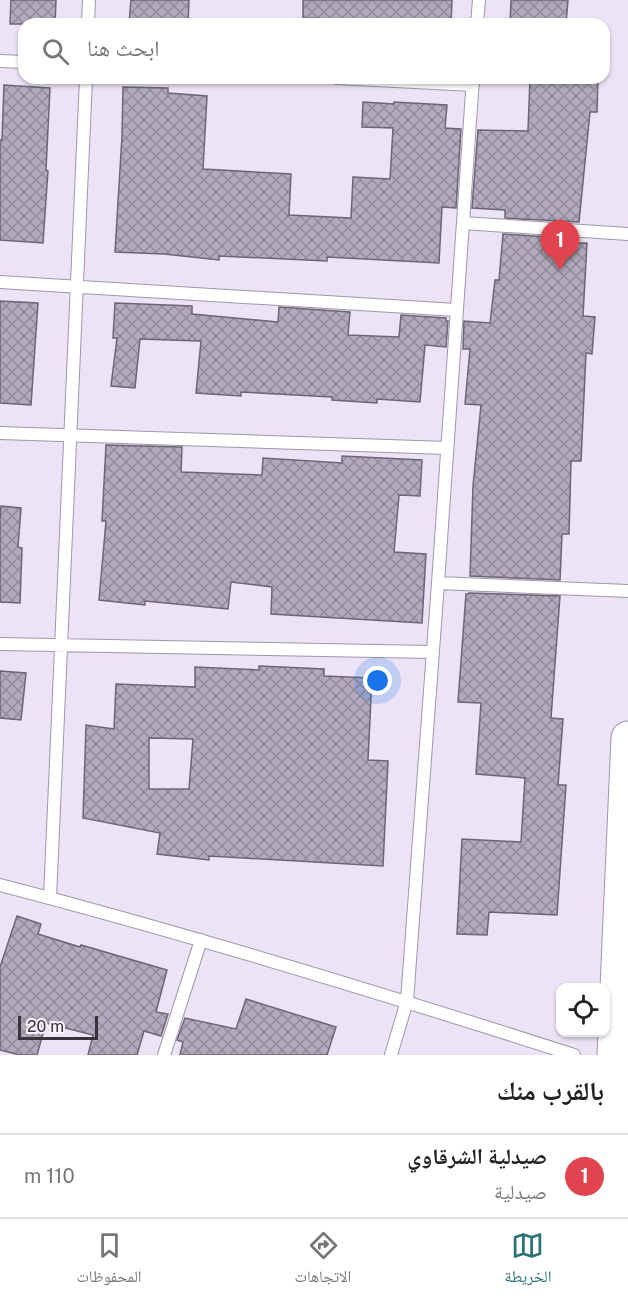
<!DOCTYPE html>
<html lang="ar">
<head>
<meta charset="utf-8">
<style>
  body { margin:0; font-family:"Public Sans","Noto Naskh Arabic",sans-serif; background:#f6f6f6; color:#222; direction:rtl }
  .controls { position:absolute; right:18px; bottom:18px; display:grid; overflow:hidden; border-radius:12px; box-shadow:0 2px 4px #0004 }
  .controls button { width:54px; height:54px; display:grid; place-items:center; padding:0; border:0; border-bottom:2px solid #e0e0e0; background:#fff; color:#222; font:30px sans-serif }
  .scale { position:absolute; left:18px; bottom:15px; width:80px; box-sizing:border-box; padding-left:6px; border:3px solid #37333a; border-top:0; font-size:16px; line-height:21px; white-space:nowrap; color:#37333a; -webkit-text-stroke:4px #f8f2fe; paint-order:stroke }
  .you { position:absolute; left:378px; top:681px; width:21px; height:21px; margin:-15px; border:4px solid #fff; border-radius:50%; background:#1a73e8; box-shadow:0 0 0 9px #1a73e833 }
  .badge { display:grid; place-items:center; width:39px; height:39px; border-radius:50%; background:#2a7479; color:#fff; font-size:20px; font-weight:700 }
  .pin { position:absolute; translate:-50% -50px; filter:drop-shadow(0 2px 3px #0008) }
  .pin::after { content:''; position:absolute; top:32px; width:21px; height:18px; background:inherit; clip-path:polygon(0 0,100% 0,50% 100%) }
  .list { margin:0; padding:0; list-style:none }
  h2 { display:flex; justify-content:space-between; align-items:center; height:78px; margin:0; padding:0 24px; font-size:26px }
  h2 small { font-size:20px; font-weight:400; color:#767676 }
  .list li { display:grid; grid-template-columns:39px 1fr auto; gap:18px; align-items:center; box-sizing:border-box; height:84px; padding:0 24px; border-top:2px solid #e0e0e0 }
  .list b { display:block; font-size:22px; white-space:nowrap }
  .list p { margin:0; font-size:20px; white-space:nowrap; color:#767676 }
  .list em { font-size:20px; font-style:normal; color:#767676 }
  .icon { flex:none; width:33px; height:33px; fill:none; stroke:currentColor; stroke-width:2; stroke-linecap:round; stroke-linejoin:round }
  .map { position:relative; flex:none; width:628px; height:1055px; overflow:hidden; direction:ltr }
  .search { position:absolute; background:#fff; box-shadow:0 2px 4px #0004; left:18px; right:18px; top:18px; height:66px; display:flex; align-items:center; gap:15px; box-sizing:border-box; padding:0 21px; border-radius:18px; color:#767676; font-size:22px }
  .sheet { height:162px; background:#fff }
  nav { display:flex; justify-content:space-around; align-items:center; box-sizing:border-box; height:84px; border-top:2px solid #e0e0e0; background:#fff; font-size:16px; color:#767676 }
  nav a { display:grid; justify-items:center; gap:3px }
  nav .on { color:#2a7479 }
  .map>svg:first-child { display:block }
  .building { fill:url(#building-cross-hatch); stroke:#6d6575; stroke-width:1.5; fill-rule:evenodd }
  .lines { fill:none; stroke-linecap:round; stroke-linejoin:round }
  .lane-casing { stroke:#9f97a9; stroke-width:14 }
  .secondary-casing { stroke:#9f97a9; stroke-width:35 }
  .lane { stroke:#fff; stroke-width:12 }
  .secondary { stroke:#fff; stroke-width:33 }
</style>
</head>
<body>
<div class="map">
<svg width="628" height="1055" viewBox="0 0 628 1055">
  <defs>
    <pattern id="building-cross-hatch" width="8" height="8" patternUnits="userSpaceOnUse" patternTransform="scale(1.5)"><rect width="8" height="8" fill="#b2aabc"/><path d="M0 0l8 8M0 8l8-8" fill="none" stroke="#928b9a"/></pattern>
  </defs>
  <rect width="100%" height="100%" fill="#ece3f6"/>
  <!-- building -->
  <path class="building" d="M11 0H56L55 24H10Z
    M131 0H189L188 24H129Z
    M303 0H452L451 24H395V21L303 18Z
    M511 0H568L566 24H510Z
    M530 78H598L597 112H590L579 222 505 218V210L472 208 478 130 528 131Z
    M4 85 50 88 46 170 48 171 43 243 0 240V140H2Z
    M123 87 168 88V93L207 96 203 169 291 174 289 215 351 218 353 177 390 179 393 128 362 127 363 102 394 104V102L447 105 445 128 461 129 456 208 442 207 439 263 327 257V261L219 256V260L164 254 115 252 122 136Z
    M503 234 577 239V243H587L583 316 595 317 592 354 586 353 581 461H571L569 534H562L560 580 470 576 473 486 481 405 465 404 470 349H463L464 321 490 323 495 280H499Z
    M0 301 38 303 31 405 0 403Z
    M115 303 192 306V314L278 322 279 307 350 312 348 335 399 337 401 315 446 318V321H448L446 347 425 345 420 402 377 399V403L332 400V397L241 392V396L196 393 201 341 140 339 135 388 111 386 117 338H113Z
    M106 445 182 447 181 472 262 475 263 458 342 463V456L422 460 420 496 399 495 394 552 426 554 422 623 271 614 272 587 231 582 228 609 145 601V605L99 600 106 521H102Z
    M1 506 21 508 18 547 22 548 20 603 0 602V518Z
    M469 593 560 596 551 718 563 719 558 785H566L557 915 489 912 487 935 457 934 462 839 521 842 525 778 476 774 481 703 458 702 466 594H469Z
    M259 666 324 669V676L372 678 368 760 388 761 383 866 209 856V860L157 854 160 833 83 818 86 725 114 729 116 684 195 687V667L259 670ZM149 738 193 739 189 789H149Z
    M0 671 26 673 21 720 0 718Z
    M17 916 41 924 38 934 80 947 81 945 167 970 156 1012 168 1014 161 1036 144 1031 137 1055H88L93 1035 46 1023 37 1055H20L0 1050V967Z
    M246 999 336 1027 327 1055H180L183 1042 177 1040 185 1018 236 1029Z"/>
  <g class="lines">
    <!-- lane casing -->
    <g class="lane-casing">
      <path id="lane" d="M88 24 89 0
        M477 24 479 0
        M0 61 24 62
        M337 78 473 85
        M463 223 628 234
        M0 282 456 310
        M0 433 447 448
        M438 583 628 591
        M0 644 432 652
        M0 885C193 935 384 994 574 1055
        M50 898 86 78
        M164 1055 201 940
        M391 1055 407 1001 438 583 473 78"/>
    </g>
    <!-- secondary casing -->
    <g class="secondary-casing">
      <path id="secondary" d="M614 1055 628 738"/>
    </g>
    <!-- lane -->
    <use href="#lane" class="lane"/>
    <!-- secondary -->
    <use href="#secondary" class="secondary"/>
  </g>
</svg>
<div class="controls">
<button><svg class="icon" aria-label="locate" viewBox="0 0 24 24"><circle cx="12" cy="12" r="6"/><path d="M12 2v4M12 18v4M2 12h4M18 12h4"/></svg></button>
</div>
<div class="scale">20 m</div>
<div class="you"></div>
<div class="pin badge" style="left:560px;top:270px;background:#e0444e">1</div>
<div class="search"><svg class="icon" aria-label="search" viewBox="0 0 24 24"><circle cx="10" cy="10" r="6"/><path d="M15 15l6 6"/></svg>ابحث هنا</div>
</div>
<section class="sheet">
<h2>بالقرب منك<small></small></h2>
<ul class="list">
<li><span class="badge" style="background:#e0444e">1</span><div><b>صيدلية الشرقاوي</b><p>صيدلية</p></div><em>110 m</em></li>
</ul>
</section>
<nav>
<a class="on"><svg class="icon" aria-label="map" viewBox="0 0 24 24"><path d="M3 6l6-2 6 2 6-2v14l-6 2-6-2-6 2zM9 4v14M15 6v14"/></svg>الخريطة</a>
<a><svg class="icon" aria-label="directions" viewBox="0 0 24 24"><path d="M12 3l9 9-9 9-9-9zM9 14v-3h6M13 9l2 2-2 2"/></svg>الاتجاهات</a>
<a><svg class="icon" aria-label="saved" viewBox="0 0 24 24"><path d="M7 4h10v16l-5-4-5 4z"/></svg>المحفوظات</a>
</nav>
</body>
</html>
